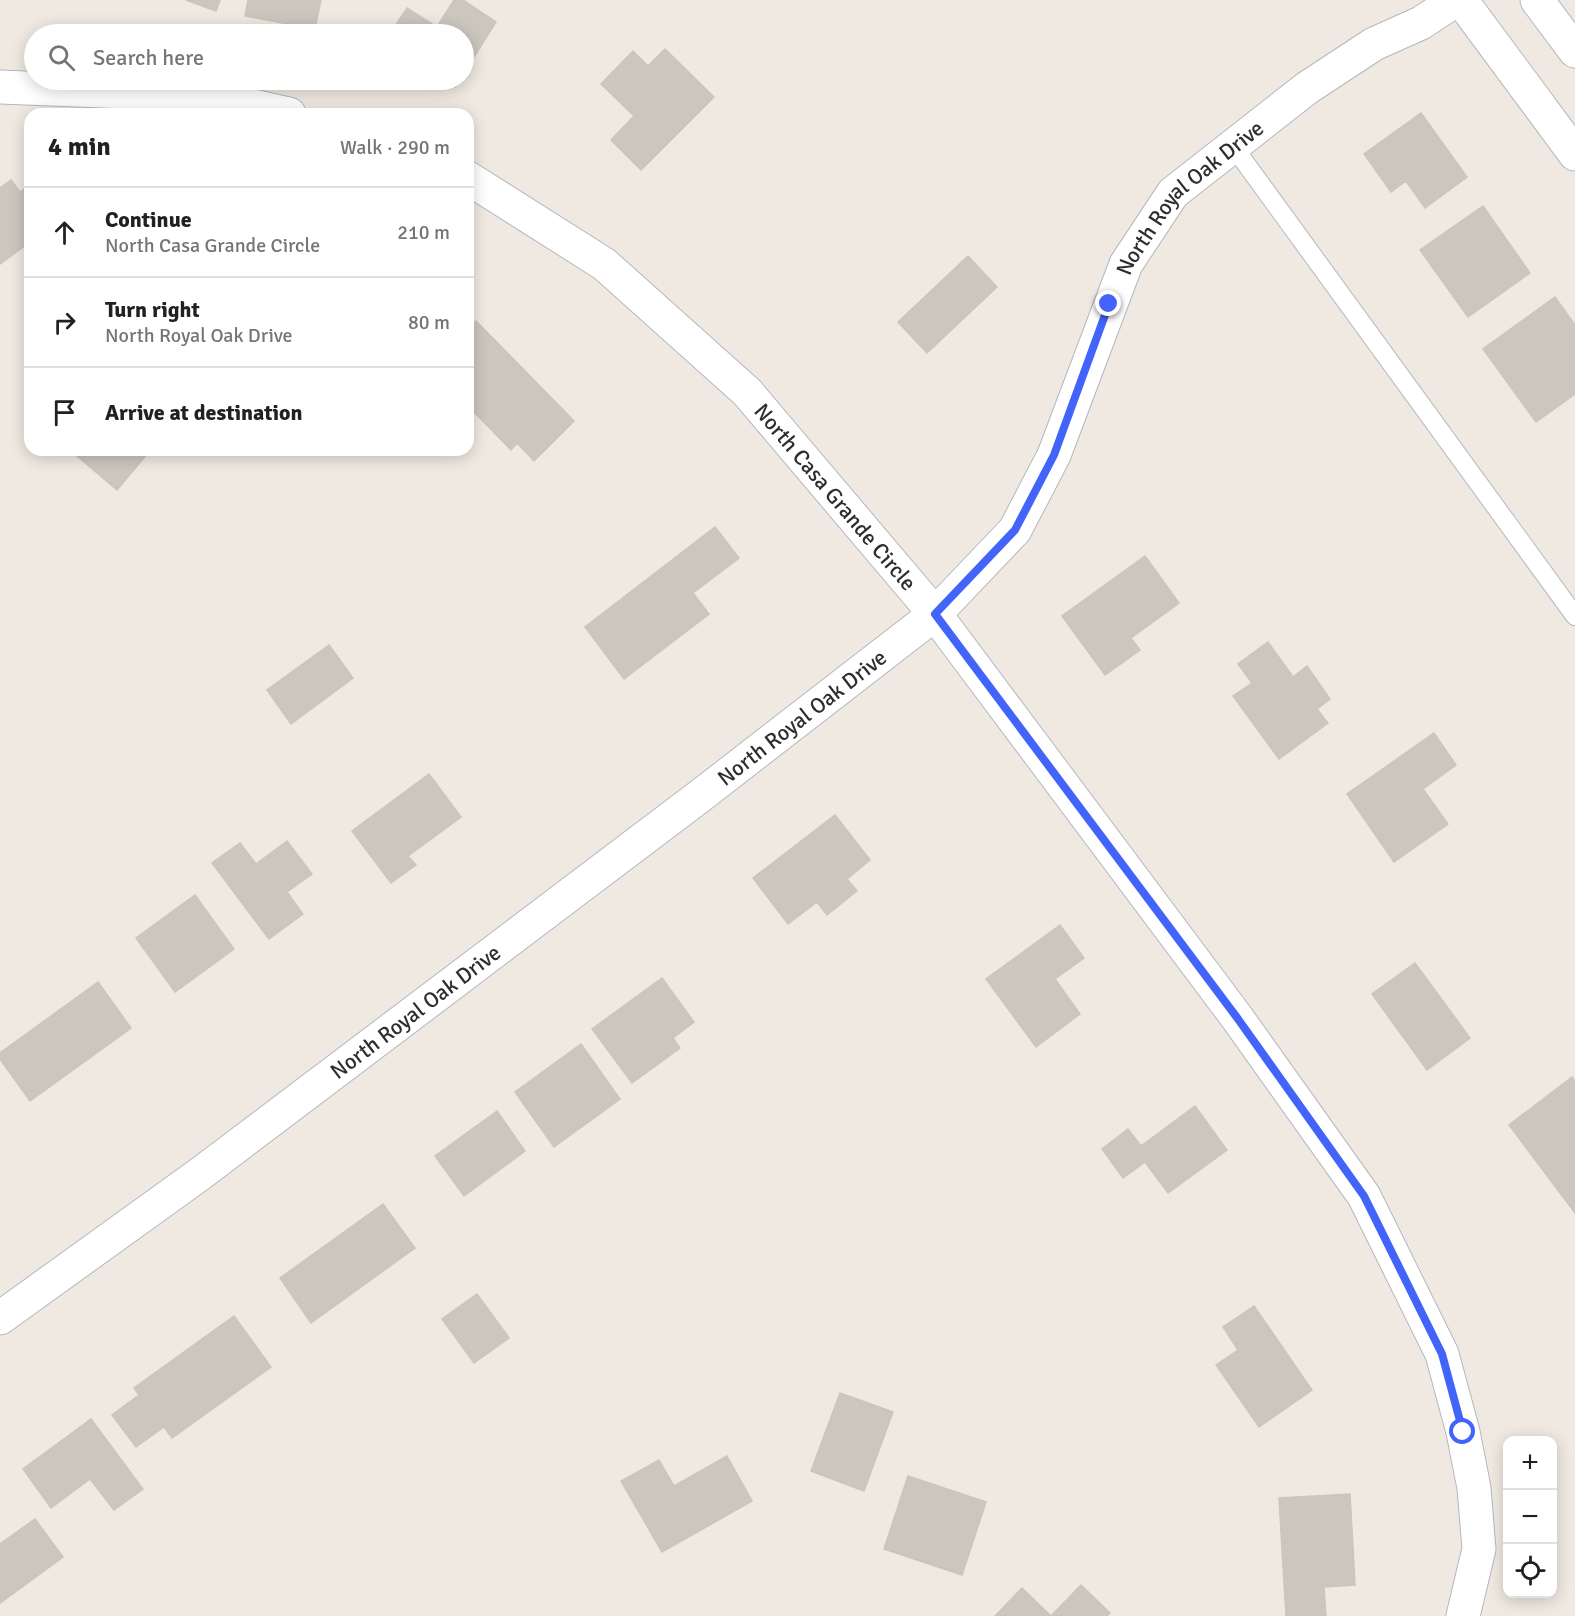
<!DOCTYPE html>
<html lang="en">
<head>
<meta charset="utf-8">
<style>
  body { margin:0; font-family:Signika,sans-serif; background:#f6f6f6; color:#202124 }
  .controls { position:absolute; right:18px; bottom:18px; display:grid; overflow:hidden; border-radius:12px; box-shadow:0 3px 15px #0003 }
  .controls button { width:54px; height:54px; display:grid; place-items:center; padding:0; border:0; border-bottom:2px solid #e0e0e0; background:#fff; color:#202124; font:30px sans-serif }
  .stop { position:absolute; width:18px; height:18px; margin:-14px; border:4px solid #4264fb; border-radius:50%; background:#fff }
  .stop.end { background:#4264fb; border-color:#fff; box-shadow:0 2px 6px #0008 }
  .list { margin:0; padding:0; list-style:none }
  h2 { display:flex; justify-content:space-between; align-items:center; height:78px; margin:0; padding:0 24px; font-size:26px }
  h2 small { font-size:20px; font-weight:400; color:#757577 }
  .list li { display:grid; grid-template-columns:39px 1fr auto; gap:18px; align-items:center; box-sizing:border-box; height:90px; padding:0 24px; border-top:2px solid #e0e0e0 }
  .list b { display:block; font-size:22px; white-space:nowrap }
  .list p { margin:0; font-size:20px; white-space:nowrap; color:#757577 }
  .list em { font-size:20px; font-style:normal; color:#757577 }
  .icon { flex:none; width:33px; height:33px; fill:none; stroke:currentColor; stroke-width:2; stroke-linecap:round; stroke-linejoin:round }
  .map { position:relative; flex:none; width:1575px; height:1616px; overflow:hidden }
  .search { position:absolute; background:#fff; box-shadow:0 3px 15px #0003; left:24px; top:24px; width:450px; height:66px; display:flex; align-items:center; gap:15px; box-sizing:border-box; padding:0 21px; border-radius:33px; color:#757577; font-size:22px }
  .panel { position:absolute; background:#fff; box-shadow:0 3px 15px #0003; left:24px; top:108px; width:450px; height:348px; border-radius:18px }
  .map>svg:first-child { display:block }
  .building { fill:#cbc7bf; stroke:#cbc5ba; stroke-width:1.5 }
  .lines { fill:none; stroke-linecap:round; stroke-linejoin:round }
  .lane-casing { stroke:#b4b7c1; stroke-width:20 }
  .street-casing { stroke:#b4b7c1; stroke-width:35 }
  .secondary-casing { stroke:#b4b7c1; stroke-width:35 }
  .lane { stroke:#fff; stroke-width:18 }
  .street { stroke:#fff; stroke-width:33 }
  .secondary { stroke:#fff; stroke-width:33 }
  .route { stroke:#4264fb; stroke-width:8 }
  .labels { text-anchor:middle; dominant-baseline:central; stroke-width:5; stroke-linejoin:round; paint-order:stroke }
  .street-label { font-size:22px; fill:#2e2e2e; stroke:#fff }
</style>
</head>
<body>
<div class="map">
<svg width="1575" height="1616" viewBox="0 0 1575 1616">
  <rect width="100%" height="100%" fill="#efe9e1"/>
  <!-- building -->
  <path class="building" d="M186 0H220L216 11Z
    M248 0H321L315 29 245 16Z
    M454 0H463L496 22 464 73V34H390L407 8 437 27Z
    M665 49 714 97 641 170 611 140 634 116 601 84 633 51 648 66Z
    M444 80H459L455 87Z
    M1421 113 1467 177 1425 208 1406 181 1391 192 1364 154Z
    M11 180 20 192 30 185V242L0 264V188Z
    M1483 206 1530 273 1468 317 1420 250Z
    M968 256 997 287 927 353 898 322Z
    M1555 297 1575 325V394L1536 422 1483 349Z
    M476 321 574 421 534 461 517 443 511 450 468 406V328Z
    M70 450H143L147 454 117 490Z
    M715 527 739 558 693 593 709 614 624 679 585 627Z
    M1145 556 1179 603 1131 638 1140 650 1105 675 1062 616Z
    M1268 642 1293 677 1307 666 1330 699 1317 709 1328 723 1279 759 1233 696 1252 683 1238 664Z
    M329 645 353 678 291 724 267 690Z
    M1434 733 1456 765 1423 789 1448 824 1394 862 1347 794Z
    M429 774 461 817 408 856 416 865 391 883 352 831Z
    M835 815 870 860 847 879 857 891 827 915 817 902 788 924 753 878Z
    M287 841 312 874 287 892 303 914 269 939 212 863 240 843 256 864Z
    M195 895 234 949 175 992 136 938Z
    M1060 925 1084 958 1055 979 1080 1014 1036 1047 986 979Z
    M1415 963 1470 1038 1427 1070 1372 994Z
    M662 978 694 1022 673 1038 680 1048 632 1083 592 1029Z
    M98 982 131 1028 30 1101 0 1059V1053Z
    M581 1044 620 1099 554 1147 515 1092Z
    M1572 1077 1575 1081V1213L1509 1125Z
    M1195 1106 1227 1150 1168 1193 1145 1162 1123 1178 1102 1149 1128 1129 1141 1146Z
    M497 1111 525 1151 464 1196 435 1156Z
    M383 1204 415 1248 311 1323 280 1278Z
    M477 1294 509 1338 474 1363 442 1319Z
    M1254 1306 1312 1390 1259 1427 1216 1365 1238 1350 1223 1327Z
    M234 1316 271 1367 172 1438 164 1427 136 1447 112 1415 139 1395 134 1388Z
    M840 1393 893 1412 864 1491 811 1471Z
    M91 1419 143 1489 114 1510 90 1479 51 1508 23 1469Z
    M727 1456 752 1501 662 1552 621 1481 659 1460 674 1486Z
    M908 1476 986 1502 962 1575 884 1549Z
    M1350 1494 1355 1585 1324 1587 1326 1616H1286L1279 1498Z
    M35 1519 63 1557 0 1603V1544Z
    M1081 1585 1110 1613 1107 1616H995L1022 1588 1051 1616Z"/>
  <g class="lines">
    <!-- lane casing -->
    <g class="lane-casing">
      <path id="lane" d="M1233 146 1575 616"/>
    </g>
    <!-- street casing -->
    <g class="street-casing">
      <g id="street">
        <path d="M0 87 203 95 289 114"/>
        <path id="s1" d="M468 178 604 264 747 392 935 614 1238 1019 1364 1196 1442 1354 1463 1432 1474 1488 1479 1549 1463 1616"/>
        <path id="s2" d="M0 1318 200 1174 700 796 935 614 1015 530 1054 455 1126 264 1173 193 1307 88 1374 44 1421 23 1456 0"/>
      </g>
    </g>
    <!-- secondary casing -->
    <g class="secondary-casing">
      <path id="secondary" d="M1461 0 1575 154
        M1537 0 1575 51"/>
    </g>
    <!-- lane -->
    <use href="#lane" class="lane"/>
    <!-- street -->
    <use href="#street" class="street"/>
    <!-- secondary -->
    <use href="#secondary" class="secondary"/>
  </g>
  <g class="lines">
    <!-- route -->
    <path class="route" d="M1109 304 1054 455 1015 530 935 614 1238 1019 1364 1196 1442 1354 1463 1432"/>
  </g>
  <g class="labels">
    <!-- street labels -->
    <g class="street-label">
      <text stroke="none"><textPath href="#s2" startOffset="1668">North Royal Oak Drive</textPath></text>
      <text stroke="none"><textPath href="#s1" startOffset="490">North Casa Grande Circle</textPath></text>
      <text stroke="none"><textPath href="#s2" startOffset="1002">North Royal Oak Drive</textPath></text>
      <text stroke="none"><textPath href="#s2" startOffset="516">North Royal Oak Drive</textPath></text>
    </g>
  </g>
</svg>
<div class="controls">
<button>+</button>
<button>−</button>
<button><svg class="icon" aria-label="locate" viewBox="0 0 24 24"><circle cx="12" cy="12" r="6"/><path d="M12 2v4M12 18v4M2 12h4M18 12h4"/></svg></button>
</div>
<div class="stop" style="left:1463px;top:1432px"></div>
<div class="stop end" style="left:1109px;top:304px"></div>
<div class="search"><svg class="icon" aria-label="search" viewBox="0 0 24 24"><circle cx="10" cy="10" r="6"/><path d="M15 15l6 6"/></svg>Search here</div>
<section class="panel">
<h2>4 min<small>Walk · 290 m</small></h2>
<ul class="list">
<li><svg class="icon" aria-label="ahead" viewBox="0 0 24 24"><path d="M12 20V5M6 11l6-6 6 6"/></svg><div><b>Continue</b><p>North Casa Grande Circle</p></div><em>210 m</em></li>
<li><svg class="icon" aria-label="right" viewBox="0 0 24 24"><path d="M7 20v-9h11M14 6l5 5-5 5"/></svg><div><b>Turn right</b><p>North Royal Oak Drive</p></div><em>80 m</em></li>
<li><svg class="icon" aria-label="arrive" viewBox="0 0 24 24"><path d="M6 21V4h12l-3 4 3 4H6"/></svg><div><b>Arrive at destination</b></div></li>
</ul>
</section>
</div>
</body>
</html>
